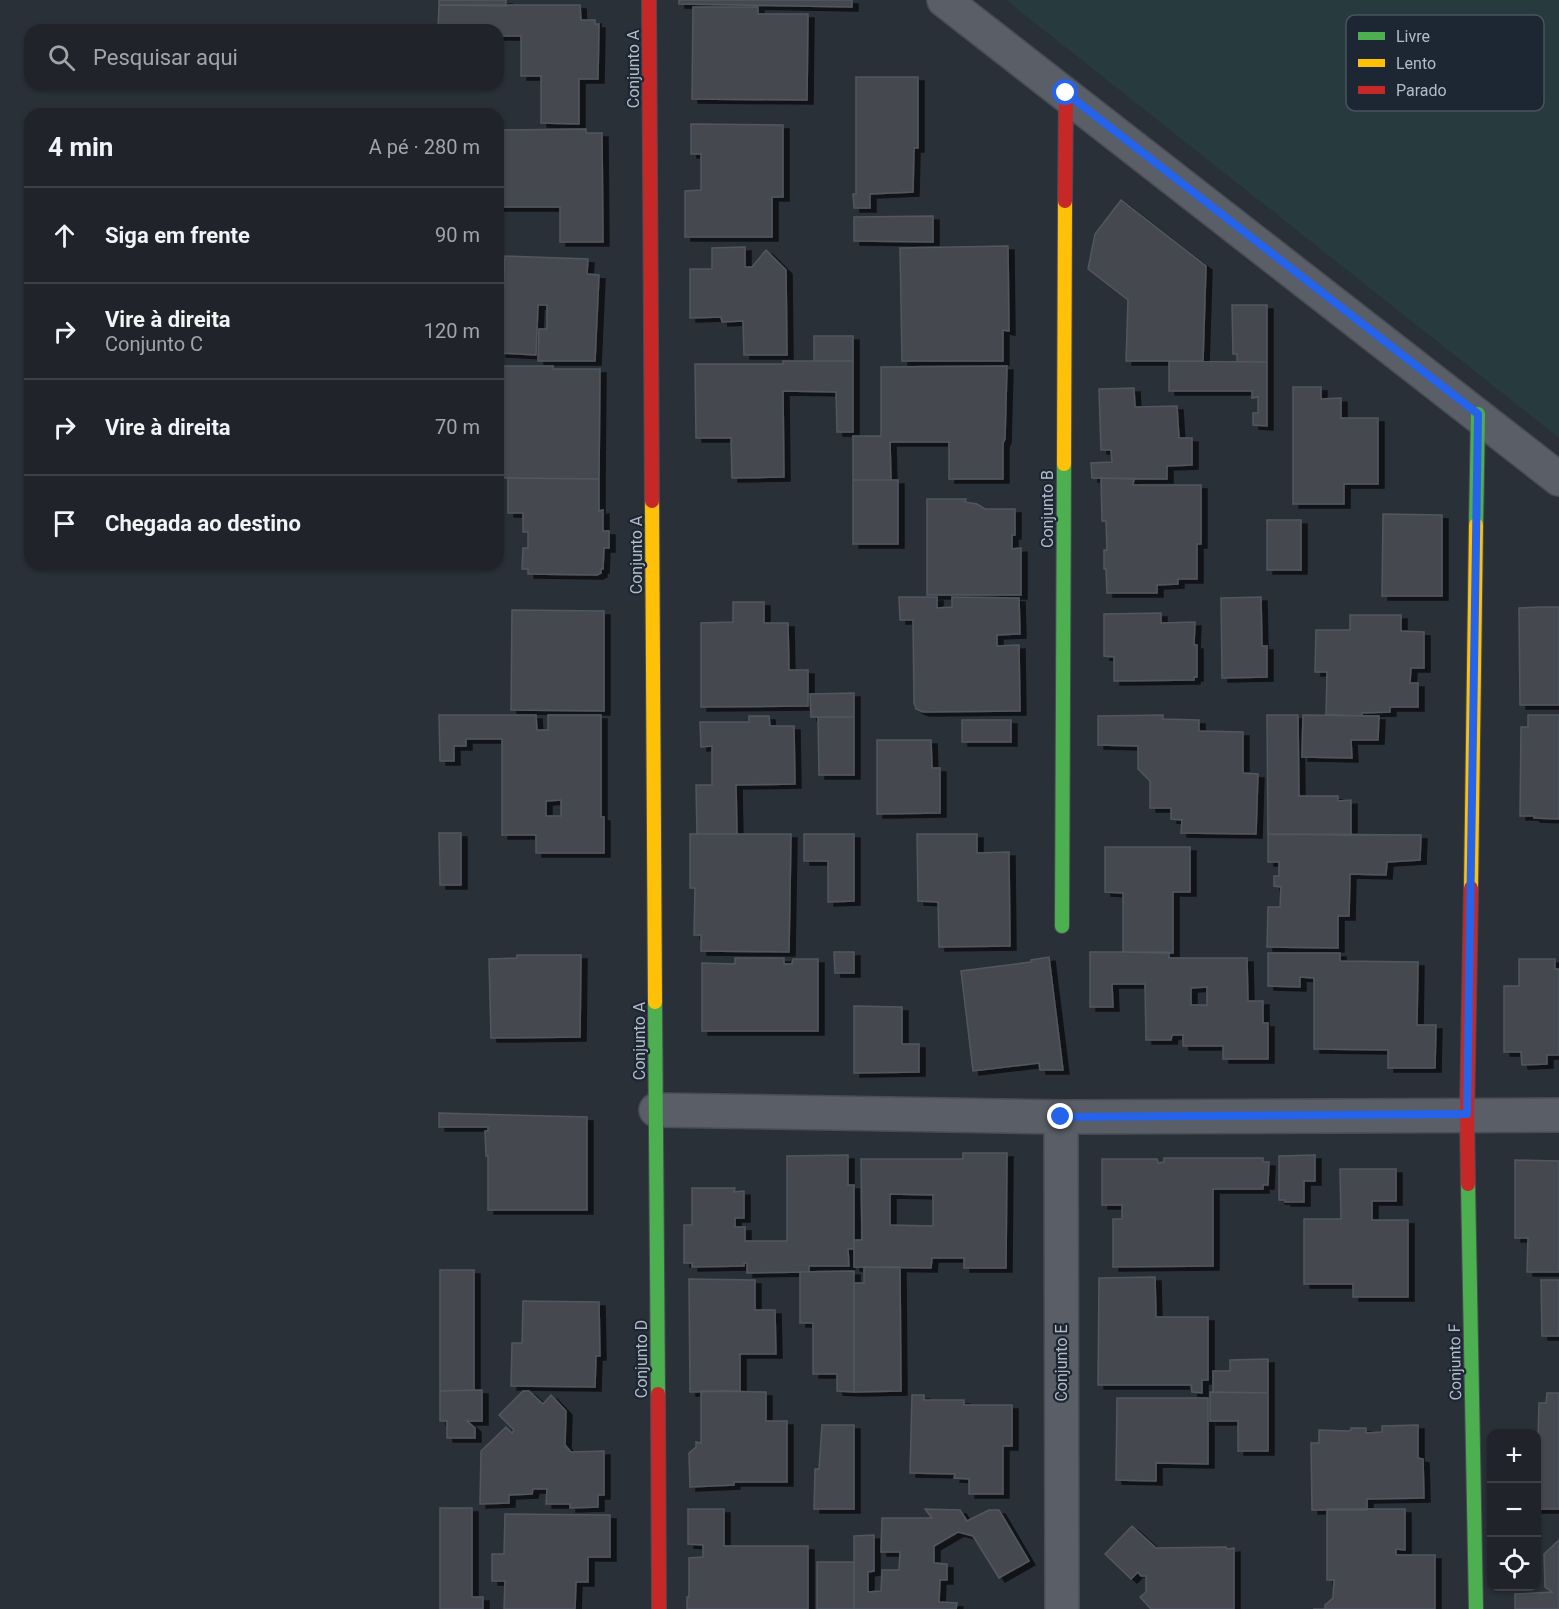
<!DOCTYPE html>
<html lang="pt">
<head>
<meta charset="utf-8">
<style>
  body { margin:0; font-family:Roboto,sans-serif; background:#2d3036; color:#f1f3f6 }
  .controls { position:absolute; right:18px; bottom:18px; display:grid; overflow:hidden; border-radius:12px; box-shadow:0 2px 4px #0004 }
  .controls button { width:54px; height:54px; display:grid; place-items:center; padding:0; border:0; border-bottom:2px solid #3d4147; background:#20242a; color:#f1f3f6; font:30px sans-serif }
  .stop { position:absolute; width:18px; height:18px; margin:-14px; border:4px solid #2563eb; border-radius:50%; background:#fff }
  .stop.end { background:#2563eb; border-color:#fff; box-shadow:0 2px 6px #0008 }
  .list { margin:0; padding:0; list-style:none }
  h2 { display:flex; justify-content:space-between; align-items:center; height:78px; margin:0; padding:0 24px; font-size:26px }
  h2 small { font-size:20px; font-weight:400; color:#a2a4a8 }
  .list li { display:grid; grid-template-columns:39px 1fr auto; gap:18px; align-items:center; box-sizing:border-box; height:96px; padding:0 24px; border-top:2px solid #3d4147 }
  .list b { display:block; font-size:22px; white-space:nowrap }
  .list p { margin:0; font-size:20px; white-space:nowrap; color:#a2a4a8 }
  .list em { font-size:20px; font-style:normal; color:#a2a4a8 }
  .icon { flex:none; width:33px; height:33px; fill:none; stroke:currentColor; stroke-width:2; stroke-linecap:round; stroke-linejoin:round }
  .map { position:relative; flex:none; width:1559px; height:1609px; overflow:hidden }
  .search { position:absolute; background:#20242a; box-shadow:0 2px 4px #0004; left:24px; top:24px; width:480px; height:66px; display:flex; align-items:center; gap:15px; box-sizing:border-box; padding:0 21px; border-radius:18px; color:#a2a4a8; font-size:22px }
  .panel { position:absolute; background:#20242a; box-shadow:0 2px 4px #0004; left:24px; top:108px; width:480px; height:462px; border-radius:18px }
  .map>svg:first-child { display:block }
  .green { fill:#273a3e }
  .building { fill:#444950; stroke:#52575f; stroke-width:1.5; fill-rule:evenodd; filter:url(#shadow) }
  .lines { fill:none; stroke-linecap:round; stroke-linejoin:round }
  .street-casing { stroke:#484c53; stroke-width:36 }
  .fast-casing { stroke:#484c53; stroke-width:16 }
  .slow-casing { stroke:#484c53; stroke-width:16 }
  .jam-casing { stroke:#484c53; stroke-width:16 }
  .street { stroke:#5a5e66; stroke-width:33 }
  .fast { stroke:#4caf50; stroke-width:14 }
  .slow { stroke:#ffc107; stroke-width:14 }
  .jam { stroke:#c62828; stroke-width:14 }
  .route { stroke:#2563eb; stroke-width:8 }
  .labels { text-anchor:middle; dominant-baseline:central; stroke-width:4.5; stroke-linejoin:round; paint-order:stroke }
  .street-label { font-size:16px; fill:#b4bcc9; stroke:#1d2633 }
  .key { fill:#1d2633; stroke:#4a5360; stroke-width:1.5 }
  .key-label { font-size:16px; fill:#b4bcc9 }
</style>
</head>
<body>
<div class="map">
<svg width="1559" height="1609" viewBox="0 0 1559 1609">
  <defs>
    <filter id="shadow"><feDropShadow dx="6" dy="4" stdDeviation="0" flood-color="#0009"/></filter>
  </defs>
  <rect width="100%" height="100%" fill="#2a3038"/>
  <!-- green -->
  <path class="green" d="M1006 0H1559V438Z"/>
  <!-- building -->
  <path class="building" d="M439 0H506V6L439 5Z
    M679 0H852V7L679 4Z
    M439 5H580L581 20H595V24H599L598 79H579V124L541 123V76H521V36H498V30H438Z
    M693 7H758V14H808L807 100 692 99Z
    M856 77H918V148H914L913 192 870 194V208H854L853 194H856Z
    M691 124 783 125V197H772V237H685V191L701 190V154H691Z
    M586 129V133H602L603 242H560V207H498V130Z
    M1121 200 1206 266 1203 361H1126L1128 300 1088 269 1095 234Z
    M933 216V242L854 241V217Z
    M1008 246 1009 331 1003 330V361H902L900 248Z
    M745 247V267H752L766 250 786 270 787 355H744L743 321 722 322 721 317 690 318V269H712V248Z
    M505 256 588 259 587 274 599 275 595 361H538L539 329H547V305H538L536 355 500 353Z
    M1232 305H1267V362H1237V354H1233Z
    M814 336H853V361H814Z
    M783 361H853V432H837L836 392 783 391 784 477 732 478 731 438H696L695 364H783Z
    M1169 361 1267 362V426L1253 425V413H1258V397L1252 398V391H1169Z
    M502 366H553V369H600L599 479 503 478Z
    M1007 366 1005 439 1003 443V479H949V442H890L891 480H853V436H881V367Z
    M1293 387H1321V399L1341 398V418H1378V484H1344V504H1293Z
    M1134 388 1135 407 1177 406 1179 438H1192V465L1167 466V479L1092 478 1091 463 1112 462 1111 450H1101L1099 389Z
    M508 478 599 479V511L603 510V531H609V548H604L603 569H601V573L597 575 528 574V569H522L523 548H528V532H523V513H508Z
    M1101 478 1134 479 1133 485H1201V544H1197V579H1178V584L1157 585V593H1107L1106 569H1104V550H1107L1106 521H1102Z
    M853 480H898V544H853Z
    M927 499H966L965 502 977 504 985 509H1015V535H1012V549L1021 548V595H927Z
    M1383 514 1442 515V596H1382Z
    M1267 520H1301V570H1267Z
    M899 597H937V608L952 607V597L1019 598 1020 634 997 635V646L1019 645 1020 711 923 712 916 709 914 703 913 620H900Z
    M1261 597 1262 646H1267V677L1222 678 1221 598Z
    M733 602H764V623H788L789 670H808V706L701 707V623L733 622Z
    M1541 607H1559V705H1520L1519 608Z
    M512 610 604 611V711L511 710Z
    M1161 613V623L1195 622 1194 645H1197V677H1194V680L1114 681V657L1104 656V614Z
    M1350 615H1401V631L1424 632V668H1411L1410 683H1418V707H1390V712L1362 713V716L1326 715 1327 672H1315L1316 630H1350Z
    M854 693V717H811L810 694Z
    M439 715H536L537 730H548V715H601V817H604V853H536V835H502V739H466V746H454V761H440ZM561 800V816H546V801Z
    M1163 715V719L1199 720V731L1243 732V773L1258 774 1256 834 1181 833 1182 820 1171 819V808H1150V781L1138 769V746L1098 745V716Z
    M1267 715H1298L1299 796H1338V801L1351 800V835L1268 834Z
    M1303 715 1379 716 1378 740H1351L1352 758 1302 757Z
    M1528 715H1559V819L1534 818V816H1520L1521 727H1528Z
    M749 716H769L770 726H794L795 784 736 785 737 834H697L696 785H712V746L701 747 700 722H749Z
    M818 717H854V775H819Z
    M962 720H1011V742H962Z
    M877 740H931L932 768H940V813L877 814Z
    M439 833H461V885H440Z
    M690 834H791L789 952 701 951V935H694L695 888H690Z
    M804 834H854V901L828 902V861H804Z
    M917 834H977V853L1009 852 1010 946 939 947 938 902 918 901Z
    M1268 834 1421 835 1420 860 1387 862 1386 875 1350 874 1349 916H1338V948L1267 947 1268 907H1280L1281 887 1274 886V876H1279V862H1268Z
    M1105 847H1190V892H1173V953L1123 952V893L1105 892Z
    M834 952H854V973H835Z
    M1090 952H1169V958H1247L1248 1001H1263V1023H1268V1059H1223V1046H1183V1035H1172L1171 1040H1146L1145 984H1112L1113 1007H1090ZM1207 987V1005H1191V988Z
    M1268 953H1340V961L1418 962 1417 1025H1436L1435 1068H1388V1050L1314 1049V978L1300 977V987L1268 986Z
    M517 955H581L580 1037 491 1038 489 959 517 958Z
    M1049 957 1063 1070H1040L1039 1063 973 1071 961 971 1031 962V960Z
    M735 958H784V964H792L793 959H818V1031H702V963L735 964Z
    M1519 959H1555V969H1559V1055H1547V1064L1522 1065 1521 1052H1504V986H1519Z
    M854 1006 902 1007V1044H919V1072L854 1073Z
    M439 1113 587 1117V1210H488V1156H486L485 1131H488V1127H439Z
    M963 1153H1007L1006 1268H964V1258H932L931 1268 854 1267V1240H862L861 1159H963ZM890 1194 933 1195V1226L890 1225Z
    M848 1155V1185H854V1249H848L849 1266H809V1272L747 1273V1263H744V1266L692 1267V1263H684V1225H692V1188H735L734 1192 744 1191V1218H735V1227H745V1241H787V1156Z
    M1315 1155V1181H1304V1202H1285V1200H1279V1156Z
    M1164 1158H1263V1162H1269L1268 1185H1263V1189H1213V1266L1113 1267V1219H1122V1205H1102V1159H1157L1158 1163 1164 1162Z
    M1515 1160 1559 1161V1272H1527L1528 1238H1515Z
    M1340 1169H1396V1201H1372V1220H1408V1297H1353V1284H1304V1219H1341Z
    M864 1267H900L901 1391 854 1392V1283H864Z
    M440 1270H474V1390L440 1391Z
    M854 1271V1392L837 1391V1374H813V1323H800V1272Z
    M1155 1277 1156 1317H1208V1380H1202V1393L1192 1392 1191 1385H1098L1099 1278Z
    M689 1279 755 1280V1310H775L776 1354H740V1391L690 1392Z
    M1541 1280H1559V1336H1542Z
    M523 1301 599 1302 600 1356H596L595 1387 511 1386 512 1343H522Z
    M1268 1359V1393L1213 1392V1371H1230V1360Z
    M482 1390V1421H467L475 1428V1438H447V1421H440V1391Z
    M523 1391H529L543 1404 551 1395 566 1411 565 1445 571 1452 604 1451V1495H598V1507L570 1508V1504H546L547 1489H533L532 1494 509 1495V1503L480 1504 481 1451 506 1427 512 1433 514 1430 499 1415Z
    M701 1391 766 1392V1421H787V1482H734V1485L690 1487 689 1453 696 1447V1442L701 1443Z
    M1210 1392 1268 1393V1451H1238V1421H1210Z
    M1547 1393H1559V1509H1536L1539 1403H1546Z
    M912 1395H924V1400H964V1405H1012V1446H1003V1494H969V1479L954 1478 955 1474 910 1473Z
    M1117 1398H1208V1464L1156 1463V1481L1116 1480Z
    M822 1425H854V1509H814L815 1469H819Z
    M1418 1425V1458L1423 1459 1424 1498 1367 1499V1510H1312L1311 1443H1319V1430L1349 1431 1351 1430V1428H1366V1433L1382 1432V1426Z
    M440 1508H472V1597H483V1609H440Z
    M688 1509H724V1546H808V1609H687V1597H689V1558L703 1557V1545L688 1544Z
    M925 1509 960 1510 967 1521 989 1510H999L1029 1561 999 1578 973 1536 958 1532 934 1546V1563L947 1564V1580H940L939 1602 957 1603 956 1609H854V1536L874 1535V1571L868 1572V1592L881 1591 882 1570H899L900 1552H881L882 1518H932Z
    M1327 1509H1405V1550L1396 1549V1555H1435V1609H1313H1325V1605L1333 1598 1334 1580H1327Z
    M505 1514 610 1515V1557H588V1582H576L575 1609H504L505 1581H492V1554H504Z
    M1132 1526 1156 1548 1226 1547 1227 1549 1234 1548V1609H1151L1140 1597 1146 1592V1576H1141L1138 1572 1131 1579 1105 1554Z
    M1559 1540V1609H1515V1594L1552 1592 1545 1587 1544 1554Z
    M817 1562H854V1609H817Z"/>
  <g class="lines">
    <!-- street casing -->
    <g class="street-casing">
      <path id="street" d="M944 0 1559 479
        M656 1110 1061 1117 1559 1115
        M1061 1117 1062 1609"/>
    </g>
    <!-- fast casing -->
    <g class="fast-casing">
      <path id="fast" d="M1476 525 1478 414
        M1062 926 1064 464
        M655 1002 658 1394
        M1468 1184 1476 1609"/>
    </g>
    <!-- slow casing -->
    <g class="slow-casing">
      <path id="slow" d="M1064 464 1065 201
        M652 501 655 1002
        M1471 888 1476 525"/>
    </g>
    <!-- jam casing -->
    <g class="jam-casing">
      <path id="jam" d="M649 0 652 501
        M1065 201 1066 93
        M1468 1184 1467 1114 1471 888
        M658 1394 659 1609"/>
    </g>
    <!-- street -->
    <use href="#street" class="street"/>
    <!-- fast -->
    <use href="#fast" class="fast"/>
    <!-- slow -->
    <use href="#slow" class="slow"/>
    <!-- jam -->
    <use href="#jam" class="jam"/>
  </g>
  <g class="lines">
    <!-- route -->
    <path class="route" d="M1061 1117 1467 1114 1478 414 1066 93"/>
  </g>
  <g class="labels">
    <!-- street labels -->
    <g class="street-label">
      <text transform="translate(633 69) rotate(-90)">Conjunto A</text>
      <text transform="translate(1047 509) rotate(-90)">Conjunto B</text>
      <text transform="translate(636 555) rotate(-90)">Conjunto A</text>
      <text transform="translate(639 1041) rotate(-90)">Conjunto A</text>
      <text transform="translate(641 1359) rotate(-90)">Conjunto D</text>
      <text transform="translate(1455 1362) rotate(-91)">Conjunto F</text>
      <text transform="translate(1061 1363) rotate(-90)">Conjunto E</text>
    </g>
  </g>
  <!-- legend -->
  <rect x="1346" y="15" width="198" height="96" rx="9" class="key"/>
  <rect x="1358" y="32" width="27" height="8" fill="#4caf50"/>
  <rect x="1358" y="59" width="27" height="8" fill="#ffc107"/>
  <rect x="1358" y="86" width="27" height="8" fill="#c62828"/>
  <g class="key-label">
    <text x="1396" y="42">Livre</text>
    <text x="1396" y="69">Lento</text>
    <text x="1396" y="96">Parado</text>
  </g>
</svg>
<div class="controls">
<button>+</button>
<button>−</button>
<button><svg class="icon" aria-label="locate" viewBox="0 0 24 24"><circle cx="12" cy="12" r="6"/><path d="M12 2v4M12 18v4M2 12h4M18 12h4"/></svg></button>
</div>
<div class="stop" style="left:1066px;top:93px"></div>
<div class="stop end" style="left:1061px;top:1117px"></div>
<div class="search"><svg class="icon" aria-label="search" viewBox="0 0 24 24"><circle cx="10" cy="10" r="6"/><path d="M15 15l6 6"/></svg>Pesquisar aqui</div>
<section class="panel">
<h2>4 min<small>A pé · 280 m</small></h2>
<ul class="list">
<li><svg class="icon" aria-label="ahead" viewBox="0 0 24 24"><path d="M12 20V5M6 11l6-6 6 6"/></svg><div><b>Siga em frente</b></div><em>90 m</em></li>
<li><svg class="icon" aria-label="right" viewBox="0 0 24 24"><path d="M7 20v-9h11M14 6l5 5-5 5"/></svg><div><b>Vire à direita</b><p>Conjunto C</p></div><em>120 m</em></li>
<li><svg class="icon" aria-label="right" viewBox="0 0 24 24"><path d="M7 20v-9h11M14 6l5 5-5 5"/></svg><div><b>Vire à direita</b></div><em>70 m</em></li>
<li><svg class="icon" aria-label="arrive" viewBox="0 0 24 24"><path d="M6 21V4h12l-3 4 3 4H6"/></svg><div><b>Chegada ao destino</b></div></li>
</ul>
</section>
</div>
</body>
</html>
